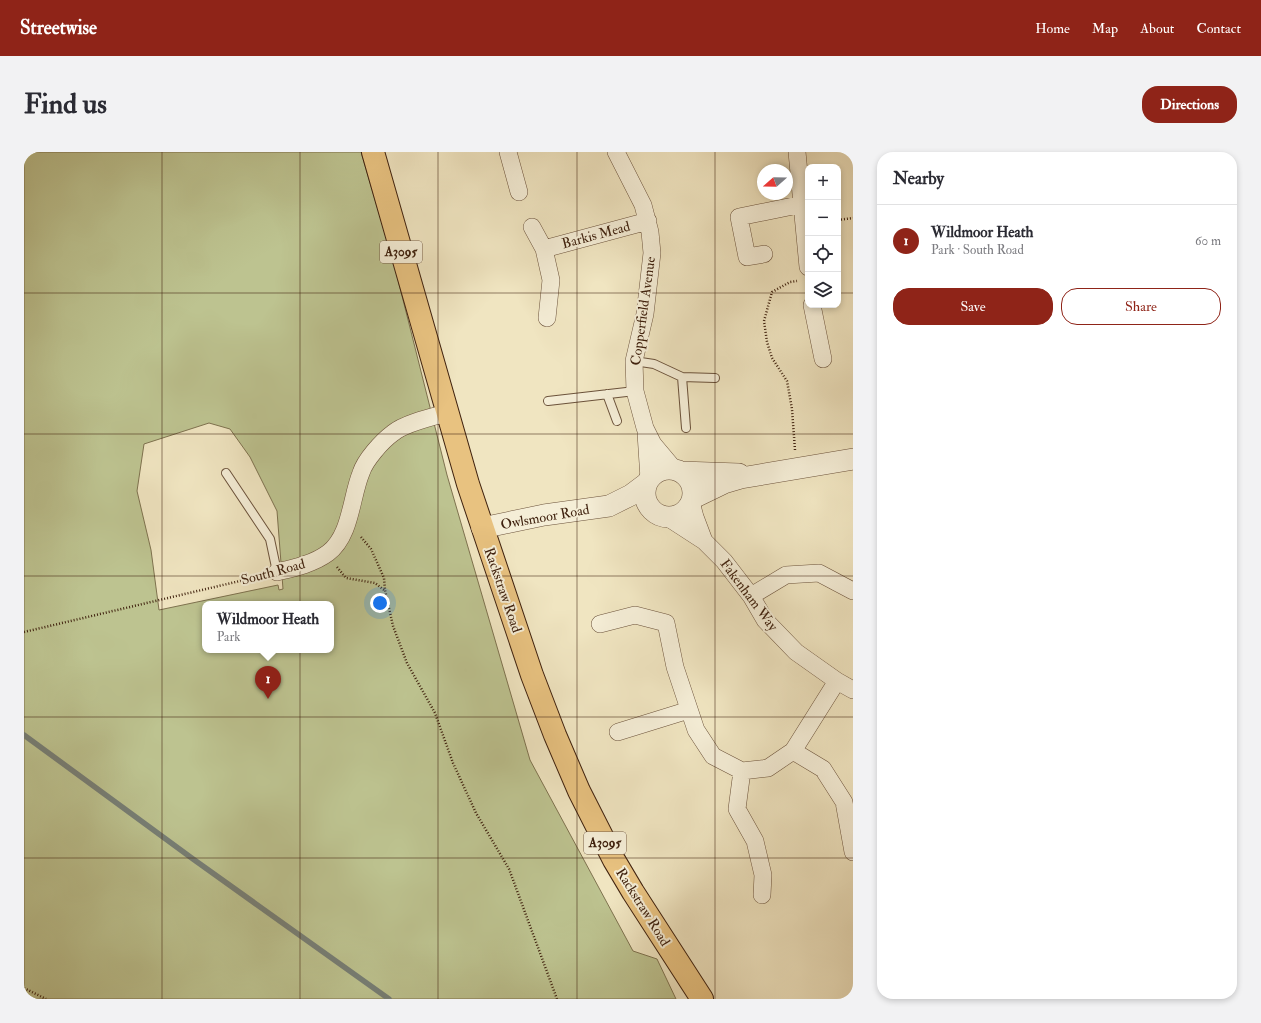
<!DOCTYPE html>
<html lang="en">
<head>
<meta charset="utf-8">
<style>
  body { margin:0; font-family:"IM FELL Double Pica",serif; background:#f2f2f3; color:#2b2b33 }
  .controls { position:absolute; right:12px; top:12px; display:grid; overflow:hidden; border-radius:8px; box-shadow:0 2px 6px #0003 }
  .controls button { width:36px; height:36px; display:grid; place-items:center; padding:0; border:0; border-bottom:1px solid #e1e1e2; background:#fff; color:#2b2b33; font:20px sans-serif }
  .compass { position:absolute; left:733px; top:12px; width:36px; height:36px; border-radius:50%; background:#fff; box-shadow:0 2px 6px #0003; rotate:250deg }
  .you { position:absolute; left:356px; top:451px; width:14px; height:14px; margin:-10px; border:3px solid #fff; border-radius:50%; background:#1a73e8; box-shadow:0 0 0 6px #1a73e833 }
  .badge { display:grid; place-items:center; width:26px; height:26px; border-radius:50%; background:#8f2418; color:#fff; font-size:13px; font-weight:700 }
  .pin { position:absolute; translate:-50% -33px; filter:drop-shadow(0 1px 2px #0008) }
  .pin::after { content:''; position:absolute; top:21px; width:14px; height:12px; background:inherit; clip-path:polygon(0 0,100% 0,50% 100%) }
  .popup { position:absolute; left:178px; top:449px; width:132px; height:52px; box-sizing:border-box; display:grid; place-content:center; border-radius:8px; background:#fff; filter:drop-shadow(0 1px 3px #0005); font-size:13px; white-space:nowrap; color:#7c7c81 }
  .popup b { font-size:15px; color:#2b2b33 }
  .popup::after { content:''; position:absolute; left:50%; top:100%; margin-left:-8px; border:8px solid transparent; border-top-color:#fff }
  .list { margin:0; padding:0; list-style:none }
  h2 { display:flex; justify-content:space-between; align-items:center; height:52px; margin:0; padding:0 16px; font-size:17px }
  h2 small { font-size:13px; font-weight:400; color:#7c7c81 }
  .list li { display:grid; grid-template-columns:26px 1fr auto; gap:12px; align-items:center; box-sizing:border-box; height:72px; padding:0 16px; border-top:1px solid #e1e1e2 }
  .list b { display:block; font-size:15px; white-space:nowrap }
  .list p { margin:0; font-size:13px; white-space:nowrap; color:#7c7c81 }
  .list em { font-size:13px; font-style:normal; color:#7c7c81 }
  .actions { display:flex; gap:8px; padding:12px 16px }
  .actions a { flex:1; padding:9px 0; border:1px solid #8f2418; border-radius:16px; text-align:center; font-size:14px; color:#8f2418 }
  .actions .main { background:#8f2418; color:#fff }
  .icon { flex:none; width:22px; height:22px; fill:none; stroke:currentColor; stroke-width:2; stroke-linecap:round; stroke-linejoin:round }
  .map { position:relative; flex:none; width:829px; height:847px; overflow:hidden; border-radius:16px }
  header { display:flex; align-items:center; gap:24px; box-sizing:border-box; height:56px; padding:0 20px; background:#8f2418; color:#fff }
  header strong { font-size:19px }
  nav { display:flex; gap:22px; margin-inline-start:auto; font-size:14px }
  .intro { display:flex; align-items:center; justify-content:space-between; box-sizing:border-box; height:96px; padding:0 24px }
  h1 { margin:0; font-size:28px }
  .button { padding:10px 18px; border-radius:16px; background:#8f2418; color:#fff; font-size:14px; font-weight:700 }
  main { display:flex; gap:24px; padding:0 24px }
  aside { flex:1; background:#fff; border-radius:16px; box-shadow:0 2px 6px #0003 }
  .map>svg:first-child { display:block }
  .green { fill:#bdc390; stroke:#7e724f; fill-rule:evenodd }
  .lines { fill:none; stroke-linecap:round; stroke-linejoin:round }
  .stream { stroke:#777f76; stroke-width:5.5 }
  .service-casing { stroke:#6b523b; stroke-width:10 }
  .minor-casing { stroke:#6b523b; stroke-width:18 }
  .tertiary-casing { stroke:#6b523b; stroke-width:22 }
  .primary-casing { stroke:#3f210e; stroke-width:24 }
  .path { stroke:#3f210e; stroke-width:2.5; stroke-dasharray:1 2; stroke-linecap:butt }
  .service { stroke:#f5eed7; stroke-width:8 }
  .minor { stroke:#f5eed7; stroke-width:17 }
  .tertiary { stroke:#f5eed7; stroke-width:21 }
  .primary { stroke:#e8c280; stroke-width:22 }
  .grid { fill:none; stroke:#3f210e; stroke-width:1; stroke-opacity:0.55 }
  .labels { text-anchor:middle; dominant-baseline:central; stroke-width:4; stroke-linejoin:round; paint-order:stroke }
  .shield { fill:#f5eed7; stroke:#765e4a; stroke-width:1 }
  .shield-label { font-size:13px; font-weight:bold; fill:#3f210e }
  .street-label { font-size:14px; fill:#3f210e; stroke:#f5eed7 }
</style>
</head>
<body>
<header>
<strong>Streetwise</strong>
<nav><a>Home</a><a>Map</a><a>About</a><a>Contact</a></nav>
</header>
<div class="intro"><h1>Find us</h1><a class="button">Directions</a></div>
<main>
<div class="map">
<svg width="829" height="847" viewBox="0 0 829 847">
  <rect width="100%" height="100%" fill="#f0e5c1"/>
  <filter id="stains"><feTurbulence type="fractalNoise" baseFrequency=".005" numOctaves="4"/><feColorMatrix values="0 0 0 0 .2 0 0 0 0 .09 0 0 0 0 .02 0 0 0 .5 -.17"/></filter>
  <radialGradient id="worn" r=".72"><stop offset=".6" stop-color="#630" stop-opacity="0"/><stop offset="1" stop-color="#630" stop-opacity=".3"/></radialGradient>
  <!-- green -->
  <path class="green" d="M0 0H337L371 116 423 323 506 608 609 799 633 807 652 847H0ZM185 271 206 277 226 305 253 359 259 437 255 438 254 433 135 458 127 398 113 339 120 292ZM181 452H307V498H181Z"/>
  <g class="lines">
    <!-- stream -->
    <path class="stream" d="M0 583 169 707 365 847"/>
    <!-- service casing -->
    <g class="service-casing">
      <path id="service" d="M610 209 630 212 658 225 691 226
        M658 225 662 276
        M583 242 593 269
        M524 249 611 239
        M202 321 246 387 253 420"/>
    </g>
    <!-- minor casing -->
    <g class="minor-casing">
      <path id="minor" d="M484 0 495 40
        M592 0 619 53 626 80 628 101 621 162 610 209 611 239 621 276 629 292 650 317
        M773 0 784 115
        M508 75 520 97 527 128 523 166
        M520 97 624 69
        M740 102 723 105 715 65 779 52
        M788 153 799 207
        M622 281 625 327
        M667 350 671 365 680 389
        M643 365 680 389 700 409 727 444 741 468 772 500 813 529 829 538
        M253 420C270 416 289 412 304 401 327 384 327 345 337 321 341 308 358 289 369 281 381 271 408 265 423 261
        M727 444 762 423 795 421 829 439
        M576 472 611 463 642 471 651 515 672 578 689 604 718 619 744 616 769 599 799 617 820 650 829 700
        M594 580 665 558
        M769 599 813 529
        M718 619 713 657 731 689 739 723 738 743"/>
    </g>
    <!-- tertiary casing -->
    <g class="tertiary-casing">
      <path id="tertiary" d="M621 341a24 24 0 1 1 48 0a24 24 0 1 1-48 0Z
        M657 320 715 322
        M669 346 700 331 717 326 829 307
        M458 376 520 363 585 354 607 343 623 331"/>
    </g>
    <!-- primary casing -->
    <g class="primary-casing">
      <path id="primary" d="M349 0 444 332 508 523 531 583 555 639 590 708 609 740 678 847"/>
    </g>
    <!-- path -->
    <path class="path" d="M814 68 829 66
      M771 298 768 257 763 229 748 206 743 190 740 169 748 140 766 130 773 129
      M337 385 347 397 360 426 361 438 369 474 383 511 411 561 429 611 452 661 485 717 533 847
      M313 415 322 426 351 431 360 438
      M0 480 237 424
      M0 836 22 847"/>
    <!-- service -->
    <use href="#service" class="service"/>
    <!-- minor -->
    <use href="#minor" class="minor"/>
    <!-- tertiary -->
    <use href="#tertiary" class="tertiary"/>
    <!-- primary -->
    <use href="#primary" class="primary"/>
  </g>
  <!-- grid -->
  <path class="grid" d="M138 0V847M276 0V847M414 0V847M553 0V847M691 0V847M0 141H784M814 141H829M0 282H829M0 424H829M0 565H829M0 706H829"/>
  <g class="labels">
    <!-- shield labels -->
    <g class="shield">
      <rect x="356" y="89" width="42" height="22" rx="3"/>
      <rect x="560" y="680" width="42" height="22" rx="3"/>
    </g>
    <g class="shield-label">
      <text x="377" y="100">A3095</text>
      <text x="581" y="691">A3095</text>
    </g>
    <!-- street labels -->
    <g class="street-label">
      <text transform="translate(572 83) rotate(-15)">Barkis Mead</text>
      <text transform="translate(619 159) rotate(-82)">Copperfield Avenue</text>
      <text transform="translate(521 365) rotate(-10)">Owlsmoor Road</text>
      <text transform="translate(249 420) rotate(-15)">South Road</text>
      <text transform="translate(479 438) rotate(71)">Rackstraw Road</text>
      <text transform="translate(725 443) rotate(53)">Fakenham Way</text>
      <text transform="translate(619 755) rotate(58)">Rackstraw Road</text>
    </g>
  </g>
  <rect width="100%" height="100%" filter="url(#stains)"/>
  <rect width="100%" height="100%" fill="url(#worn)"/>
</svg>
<div class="controls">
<button>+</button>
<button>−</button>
<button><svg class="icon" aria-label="locate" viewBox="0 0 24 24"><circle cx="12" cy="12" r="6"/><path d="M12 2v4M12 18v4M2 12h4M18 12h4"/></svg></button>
<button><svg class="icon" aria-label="layers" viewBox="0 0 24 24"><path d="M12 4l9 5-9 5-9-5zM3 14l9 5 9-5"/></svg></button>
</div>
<svg class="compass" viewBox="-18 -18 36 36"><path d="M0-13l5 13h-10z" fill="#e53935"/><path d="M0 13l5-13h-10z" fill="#7c7c81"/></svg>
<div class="you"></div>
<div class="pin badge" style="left:244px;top:547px">1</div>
<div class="popup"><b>Wildmoor Heath</b>Park</div>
</div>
<aside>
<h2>Nearby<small></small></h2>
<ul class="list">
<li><span class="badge">1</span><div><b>Wildmoor Heath</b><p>Park · South Road</p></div><em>60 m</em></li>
</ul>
<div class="actions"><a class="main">Save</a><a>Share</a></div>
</aside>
</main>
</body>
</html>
